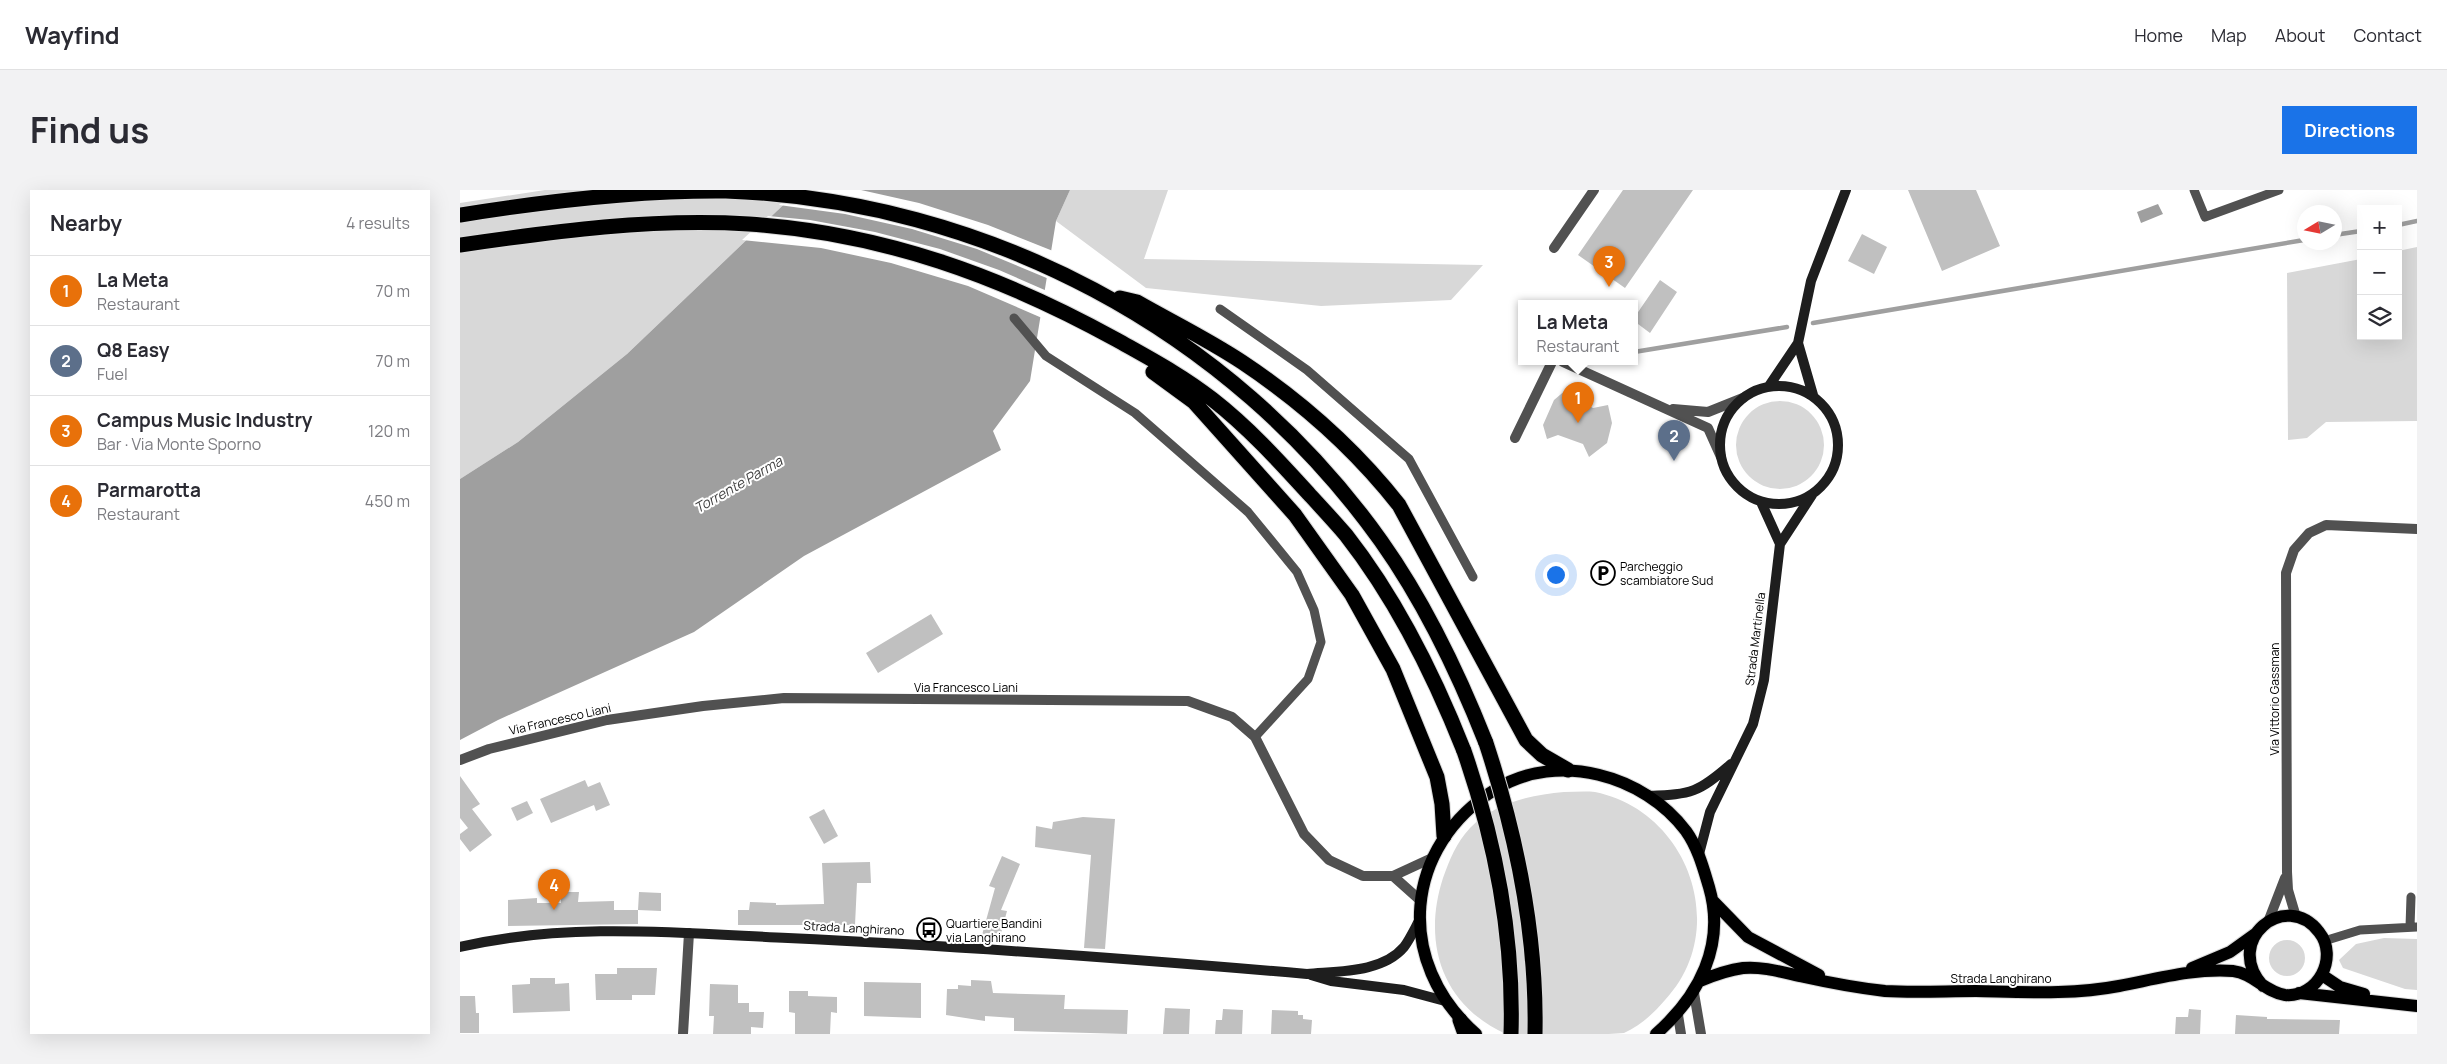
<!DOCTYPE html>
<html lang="en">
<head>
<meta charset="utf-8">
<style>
  body { margin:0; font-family:Manrope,sans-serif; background:#f2f2f3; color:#2b2b33 }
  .controls { position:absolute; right:15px; top:15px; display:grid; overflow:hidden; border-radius:0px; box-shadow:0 5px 20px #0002 }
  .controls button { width:45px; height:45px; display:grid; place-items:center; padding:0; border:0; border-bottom:1px solid #e1e1e2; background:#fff; color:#2b2b33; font:25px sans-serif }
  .compass { position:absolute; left:1837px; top:15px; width:45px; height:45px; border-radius:50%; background:#fff; box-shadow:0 5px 20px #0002; rotate:260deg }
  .you { position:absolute; left:1095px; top:384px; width:18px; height:18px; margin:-12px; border:4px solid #fff; border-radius:50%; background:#1a73e8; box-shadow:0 0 0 8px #1a73e833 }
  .badge { display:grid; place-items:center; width:32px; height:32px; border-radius:50%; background:#1a73e8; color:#fff; font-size:16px; font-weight:700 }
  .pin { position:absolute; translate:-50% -41px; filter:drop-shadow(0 1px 2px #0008) }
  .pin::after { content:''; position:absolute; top:26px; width:18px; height:15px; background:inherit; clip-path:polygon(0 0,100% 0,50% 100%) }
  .popup { position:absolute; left:1058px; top:110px; width:120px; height:65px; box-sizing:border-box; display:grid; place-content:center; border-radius:0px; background:#fff; filter:drop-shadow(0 1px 4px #0005); font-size:16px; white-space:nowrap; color:#7c7c81 }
  .popup b { font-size:19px; color:#2b2b33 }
  .popup::after { content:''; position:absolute; left:50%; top:100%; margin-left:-10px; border:10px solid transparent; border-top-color:#fff }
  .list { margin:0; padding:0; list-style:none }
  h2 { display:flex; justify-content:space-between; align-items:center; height:65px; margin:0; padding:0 20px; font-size:21px }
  h2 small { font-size:16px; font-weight:400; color:#7c7c81 }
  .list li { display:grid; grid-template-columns:32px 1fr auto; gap:15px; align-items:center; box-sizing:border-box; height:70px; padding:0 20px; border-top:1px solid #e1e1e2 }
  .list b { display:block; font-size:19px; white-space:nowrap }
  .list p { margin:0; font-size:16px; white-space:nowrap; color:#7c7c81 }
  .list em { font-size:16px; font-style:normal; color:#7c7c81 }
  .icon { flex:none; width:28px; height:28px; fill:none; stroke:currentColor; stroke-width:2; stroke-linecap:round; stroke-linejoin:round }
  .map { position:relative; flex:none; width:1957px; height:844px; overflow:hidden; border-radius:0px }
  header { display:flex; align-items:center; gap:30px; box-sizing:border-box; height:70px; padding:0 25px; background:#fff; border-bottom:1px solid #e1e1e2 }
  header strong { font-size:24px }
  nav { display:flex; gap:28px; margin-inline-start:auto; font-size:18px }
  .intro { display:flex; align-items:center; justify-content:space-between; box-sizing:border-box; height:120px; padding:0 30px }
  h1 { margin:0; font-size:35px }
  .button { padding:12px 22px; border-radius:0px; background:#1a73e8; color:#fff; font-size:18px; font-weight:700 }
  main { display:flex; gap:30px; padding:0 30px }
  aside { flex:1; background:#fff; border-radius:0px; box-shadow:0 5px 20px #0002 }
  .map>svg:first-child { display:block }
  .green { fill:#d8d8d8 }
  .water { fill:#9f9f9f }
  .pier { fill:#fff }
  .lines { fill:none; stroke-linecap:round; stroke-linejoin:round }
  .stream { stroke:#9f9f9f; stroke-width:4.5 }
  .building { fill:#c0c0c0 }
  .primary-casing { stroke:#dbdbdb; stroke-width:14 }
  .highway-casing { stroke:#dbdbdb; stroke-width:17 }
  .lane { stroke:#515151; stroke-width:9 }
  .street { stroke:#515151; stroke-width:10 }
  .secondary { stroke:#1e1e1e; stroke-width:10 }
  .primary { stroke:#000; stroke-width:12 }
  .highway { stroke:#000; stroke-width:15 }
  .highway-bridge-casing { stroke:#dbdbdb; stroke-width:17; stroke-linecap:butt }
  .highway-bridge { stroke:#000; stroke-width:15 }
  .labels { text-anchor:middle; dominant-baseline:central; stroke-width:4; stroke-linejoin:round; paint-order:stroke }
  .poi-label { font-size:12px; fill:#000; stroke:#fff; text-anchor:start }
  .street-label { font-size:12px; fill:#000; stroke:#fff }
  .water-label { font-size:14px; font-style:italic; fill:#404040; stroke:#fff }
</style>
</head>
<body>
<header>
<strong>Wayfind</strong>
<nav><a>Home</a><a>Map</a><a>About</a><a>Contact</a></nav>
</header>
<div class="intro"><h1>Find us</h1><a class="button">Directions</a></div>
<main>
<aside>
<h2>Nearby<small>4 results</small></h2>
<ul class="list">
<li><span class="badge" style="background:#e8710a">1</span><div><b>La Meta</b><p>Restaurant</p></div><em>70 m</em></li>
<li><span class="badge" style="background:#5c6f8a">2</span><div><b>Q8 Easy</b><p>Fuel</p></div><em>70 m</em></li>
<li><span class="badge" style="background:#e8710a">3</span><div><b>Campus Music Industry</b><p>Bar · Via Monte Sporno</p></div><em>120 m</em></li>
<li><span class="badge" style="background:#e8710a">4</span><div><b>Parmarotta</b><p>Restaurant</p></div><em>450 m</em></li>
</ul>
</aside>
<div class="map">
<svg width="1957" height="844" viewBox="0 0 1957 844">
  <rect width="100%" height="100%" fill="#fff"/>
  <!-- green -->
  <path class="green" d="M85 0H339L167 164 58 252 0 289V13Z
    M610 0H708L684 69 1023 75 991 110 861 116 686 98 596 31Z
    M1957 57V231L1866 232 1847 248 1828 250 1827 83 1901 69V146H1938V61Z
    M1276 255a44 44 0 1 1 88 0a44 44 0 1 1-88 0Z
    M1104 602C1114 602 1125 601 1135 602 1229 621 1271 740 1205 810 1193 824 1180 836 1164 843 1155 844 1142 844 1133 844 1104 844 1075 844 1046 844 982 815 962 753 983 688 990 669 996 653 1010 638 1035 613 1070 605 1104 602Z
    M1924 748 1957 749V800L1945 799 1883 778 1879 770 1896 754Z
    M1809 768a18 18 0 1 1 36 0a18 18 0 1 1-36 0Z"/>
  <!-- water -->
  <path class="water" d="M339 0H610L596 31 570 191 533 241 541 260 344 366 234 442 38 530 0 550V289L58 252 167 164Z
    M1698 14 1703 24 1681 33 1677 22Z"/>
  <!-- pier -->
  <path class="pier" d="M335 0H401L459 13 528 35 593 61 589 89 517 59 452 39 385 24 319 15Z
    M308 26 350 30 415 42 480 59 539 80 587 101 582 128 508 96 431 73 361 58 282 50Z"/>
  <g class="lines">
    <!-- stream -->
    <path class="stream" d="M1938 35 1957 31
      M1874 45 1901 41
      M1353 133 1844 50
      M1174 162 1327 137"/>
  </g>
  <!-- building -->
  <path class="building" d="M1163 0H1233L1165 98 1118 65Z
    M1448 0H1516L1540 56 1482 81Z
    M1402 44 1427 57 1414 84 1388 71Z
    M1200 90 1217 102 1190 143 1174 131V128Z
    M1107 199 1115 208 1133 218 1148 215 1152 233 1147 253 1129 267 1123 254 1098 245 1087 249 1083 235 1094 210Z
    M471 424 483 444 418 483 406 463Z
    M0 586 20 614 12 619 32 645 10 662 0 649V644L8 638 0 628Z
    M125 590 128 597 140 592 150 615 136 621 134 615 91 633 80 609Z
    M67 611 73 623 57 631 51 618Z
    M364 619 378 646 364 654 349 627Z
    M623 627 655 629 645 759 624 758 631 665 575 657 576 636 592 639 593 632Z
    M542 666 560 674 541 720 547 721 540 747 531 745 529 747 522 745 535 698 529 696Z
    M410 672 411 693H397L395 735H278V720H289L290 712 316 713V715L364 714 362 673Z
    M101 702H119L118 712 154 711V720H178V734L48 736V710L77 708V713H101Z
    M179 702 201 703V721L178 720Z
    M157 778H197L195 805H172V810H136L135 784H157Z
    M70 788H95V794L109 793 110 821 53 823 52 795 70 794Z
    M511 790 531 791 533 803 605 805 604 819 668 820 667 844 554 841V828L525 826V831L486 825 487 799H498V795L511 796Z
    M404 792 461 793V828L404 826Z
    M250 794 278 795V813H289V822H304L303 838 291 837V844H253L254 826H249Z
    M329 801H348V806L377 807V823L371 822 370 844H335V823L329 822Z
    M0 806H15L16 823H19V843H0Z
    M705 818 730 819 729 844H703Z
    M763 819 783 820 782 844H755L756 830H762Z
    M1729 819 1741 820 1740 844H1715L1716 827H1728Z
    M812 820 838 821V825H843V829L852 830 851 844H811Z
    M1776 825 1807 827V829L1880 830 1879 844H1775Z"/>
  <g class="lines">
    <!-- primary casing -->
    <g class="primary-casing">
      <path id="primary" d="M1253 711 1288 747 1359 785
        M1732 778 1770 762 1795 744
        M1862 785 1880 797 1904 804
        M1240 791C1254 785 1268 780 1283 778 1303 776 1325 783 1344 787 1371 793 1398 798 1425 801 1455 803 1486 801 1516 801 1564 802 1612 805 1659 796 1696 789 1735 778 1773 781 1793 783 1805 802 1825 805 1858 808 1879 767 1859 742 1826 699 1762 750 1803 796
        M1839 803 1957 816
        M1016 844C934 772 943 656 1036 599 1098 561 1184 585 1226 641 1238 658 1243 677 1249 697 1266 755 1239 806 1196 844"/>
    </g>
    <!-- highway casing -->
    <g class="highway-casing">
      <path id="highway" d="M0 25C87 11 177 0 266 1 525 10 770 139 921 351 965 413 998 482 1026 553
        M0 55C96 41 192 28 289 34 423 43 541 86 657 150 689 168 723 186 752 209 788 237 818 270 849 304 861 317 874 331 886 345 937 410 974 485 1004 561
        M660 108 677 112C712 132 749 150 782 172 842 212 895 259 939 315L1066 550 1082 565 1108 580
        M693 182 734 212 835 325 892 405 933 479 977 587 982 614 984 646
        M1000 830 1005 844"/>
    </g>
    <!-- lane -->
    <path class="lane" d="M1734 0 1745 27 1819 0
      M760 119 847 180 949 269 1013 387
      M554 128 586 166 675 223 788 322 837 382 854 420 861 452 848 489 795 547
      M1950 737 1951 707
      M1864 751 1900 740 1957 737"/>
    <!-- street -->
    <path class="street" d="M1094 58 1134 0
      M1103 172 1248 238 1261 267
      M1213 219 1248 222 1283 208
      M1055 248 1092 172
      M0 570 29 559 147 530 243 516 324 508 728 511 772 527 795 547 844 644 869 670 903 686H933L972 668
      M933 686 961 711
      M1836 727 1828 700 1827 682 1826 383 1834 360 1849 343 1866 335 1957 339
      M1808 732 1825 688
      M1234 803 1241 844
      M1218 825 1221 844
      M223 844 229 743"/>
    <!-- secondary -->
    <path class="secondary" d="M1338 153 1353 205
      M1260 255a59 59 0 1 1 118 0a59 59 0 1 1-118 0Z
      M1309 196 1338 153 1351 91 1386 0
      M1301 312 1320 354
      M1189 606C1232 604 1238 603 1271 574
      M1239 664 1250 622 1293 534 1304 490 1320 354 1352 305
      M0 757C106 732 220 743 328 748 501 756 674 769 847 784 878 781 922 783 944 757 950 749 955 738 960 729
      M851 785 871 791 944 800 985 811"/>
    <!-- primary -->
    <use href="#primary" class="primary"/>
    <!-- highway -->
    <use href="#highway" class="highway"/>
    <!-- highway-bridge casing -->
    <g class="highway-bridge-casing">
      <path id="highway-bridge" d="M1026 553C1057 647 1077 745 1075 844
        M1004 561C1036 653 1054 746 1051 844"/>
    </g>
    <!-- highway-bridge -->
    <use href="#highway-bridge" class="highway-bridge"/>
  </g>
  <!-- icons -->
  <defs>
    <g id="parking-ring" transform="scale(1.25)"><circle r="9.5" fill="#fff" stroke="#000" stroke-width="1.5"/><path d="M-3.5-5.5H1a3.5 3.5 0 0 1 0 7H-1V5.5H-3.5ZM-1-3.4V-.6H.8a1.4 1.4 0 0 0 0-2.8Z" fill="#000"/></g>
    <g id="bus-ring" transform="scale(1.25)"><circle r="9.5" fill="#fff" stroke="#000" stroke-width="1.5"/><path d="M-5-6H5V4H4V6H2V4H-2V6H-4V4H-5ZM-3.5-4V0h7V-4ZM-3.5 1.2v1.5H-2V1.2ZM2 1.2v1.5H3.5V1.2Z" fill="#000"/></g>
  </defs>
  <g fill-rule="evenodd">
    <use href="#parking-ring" x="1143" y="383"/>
    <use href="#bus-ring" x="469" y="740"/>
  </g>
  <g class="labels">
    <!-- poi labels -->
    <g class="poi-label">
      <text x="1160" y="376">Parcheggio<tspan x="1160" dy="14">scambiatore Sud</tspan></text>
      <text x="486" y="733">Quartiere Bandini<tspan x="486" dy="14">via Langhirano</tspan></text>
    </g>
    <!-- street labels -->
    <g class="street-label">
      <text transform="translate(1295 449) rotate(-83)">Strada Martinella</text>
      <text x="506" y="497">Via Francesco Liani</text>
      <text transform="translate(1814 509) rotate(-90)">Via Vittorio Gassman</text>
      <text transform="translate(100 529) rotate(-13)">Via Francesco Liani</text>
      <text transform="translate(394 738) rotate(3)">Strada Langhirano</text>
      <text x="1541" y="788">Strada Langhirano</text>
    </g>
    <!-- water labels -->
    <g class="water-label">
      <text transform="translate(278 294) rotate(-30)">Torrente Parma</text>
    </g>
  </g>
</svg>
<div class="controls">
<button>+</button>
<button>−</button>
<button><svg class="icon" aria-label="layers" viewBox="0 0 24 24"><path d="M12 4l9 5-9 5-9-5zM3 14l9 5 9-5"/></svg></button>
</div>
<svg class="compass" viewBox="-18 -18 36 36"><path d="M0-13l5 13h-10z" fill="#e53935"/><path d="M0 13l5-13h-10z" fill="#7c7c81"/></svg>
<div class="you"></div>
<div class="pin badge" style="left:1118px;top:233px;background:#e8710a">1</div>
<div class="popup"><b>La Meta</b>Restaurant</div>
<div class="pin badge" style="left:1214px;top:271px;background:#5c6f8a">2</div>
<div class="pin badge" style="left:1149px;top:97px;background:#e8710a">3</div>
<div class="pin badge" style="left:94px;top:720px;background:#e8710a">4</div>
</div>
</main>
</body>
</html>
